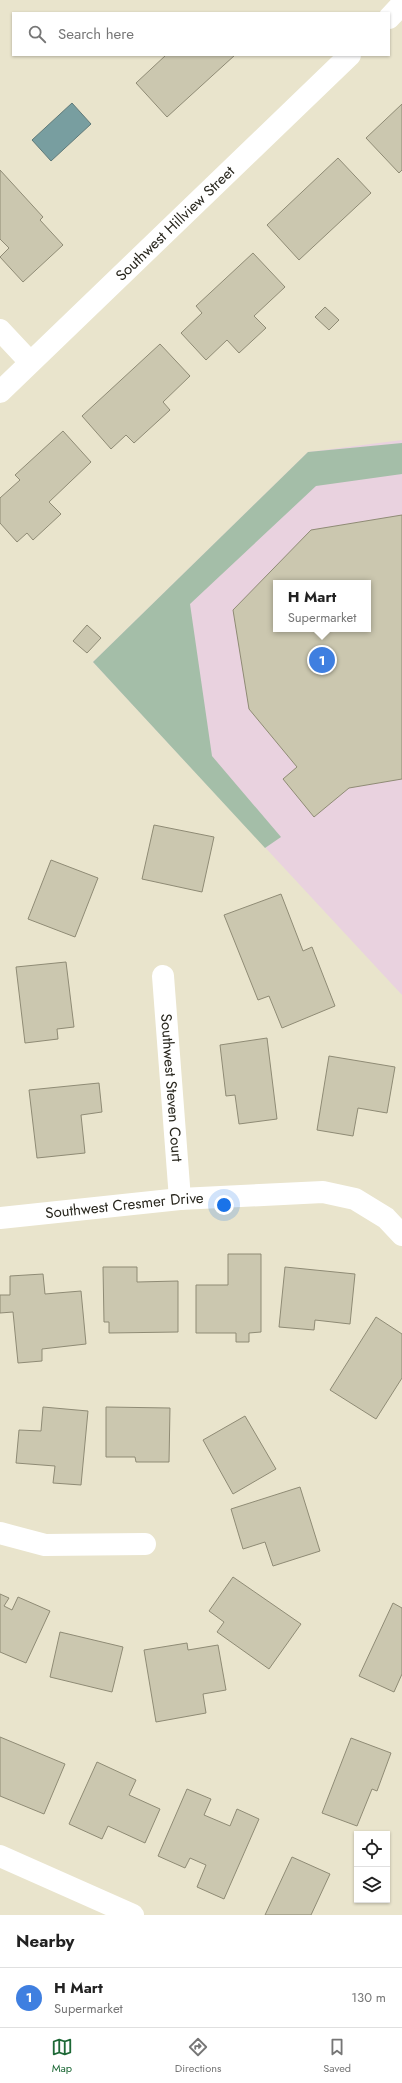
<!DOCTYPE html>
<html lang="en">
<head>
<meta charset="utf-8">
<style>
  body { margin:0; font-family:Jost,sans-serif; background:#f2f2f2; color:#222 }
  .controls { position:absolute; right:12px; bottom:12px; display:grid; overflow:hidden; border-radius:0px; box-shadow:0 1px 3px #0004 }
  .controls button { width:36px; height:36px; display:grid; place-items:center; padding:0; border:0; border-bottom:1px solid #e0e0e0; background:#fff; color:#222; font:20px sans-serif }
  .you { position:absolute; left:224px; top:1205px; width:14px; height:14px; margin:-10px; border:3px solid #fff; border-radius:50%; background:#1a73e8; box-shadow:0 0 0 6px #1a73e833 }
  .badge { display:grid; place-items:center; width:26px; height:26px; border-radius:50%; background:#1d6836; color:#fff; font-size:13px; font-weight:700 }
  .pin { position:absolute; translate:-50% -50%; border:2px solid #fff; box-shadow:0 1px 4px #0006 }
  .popup { position:absolute; left:273px; top:580px; width:98px; height:52px; box-sizing:border-box; display:grid; place-content:center; border-radius:0px; background:#fff; filter:drop-shadow(0 1px 3px #0005); font-size:13px; white-space:nowrap; color:#767676 }
  .popup b { font-size:15px; color:#222 }
  .popup::after { content:''; position:absolute; left:50%; top:100%; margin-left:-8px; border:8px solid transparent; border-top-color:#fff }
  .list { margin:0; padding:0; list-style:none }
  h2 { display:flex; justify-content:space-between; align-items:center; height:52px; margin:0; padding:0 16px; font-size:17px }
  h2 small { font-size:13px; font-weight:400; color:#767676 }
  .list li { display:grid; grid-template-columns:26px 1fr auto; gap:12px; align-items:center; box-sizing:border-box; height:60px; padding:0 16px; border-top:1px solid #e0e0e0 }
  .list b { display:block; font-size:15px; white-space:nowrap }
  .list p { margin:0; font-size:13px; white-space:nowrap; color:#767676 }
  .list em { font-size:13px; font-style:normal; color:#767676 }
  .icon { flex:none; width:22px; height:22px; fill:none; stroke:currentColor; stroke-width:2; stroke-linecap:round; stroke-linejoin:round }
  .map { position:relative; flex:none; width:402px; height:1915px; overflow:hidden }
  .search { position:absolute; background:#fff; box-shadow:0 1px 3px #0004; left:12px; right:12px; top:12px; height:44px; display:flex; align-items:center; gap:10px; box-sizing:border-box; padding:0 14px; border-radius:0px; color:#767676; font-size:15px }
  .sheet { height:112px; background:#fff }
  nav { display:flex; justify-content:space-around; align-items:center; box-sizing:border-box; height:56px; border-top:1px solid #e0e0e0; background:#fff; font-size:11px; color:#767676 }
  nav a { display:grid; justify-items:center; gap:2px }
  nav .on { color:#1d6836 }
  .map>svg:first-child { display:block }
  .commercial { fill:#e9d2df; fill-rule:evenodd }
  .green { fill:#a4bea8 }
  .water { fill:#789ea0; stroke:#607a79 }
  .building { fill:#cbc7af; stroke:#8f8b75; fill-rule:evenodd }
  .lines { fill:none; stroke-linecap:round; stroke-linejoin:round }
  .minor { stroke:#fff; stroke-width:22 }
  .labels { text-anchor:middle; dominant-baseline:central; stroke-width:3.5; stroke-linejoin:round; paint-order:stroke }
  .street-label { font-size:15px; fill:#28261d; stroke:#fff }
</style>
</head>
<body>
<div class="map">
<svg width="402" height="1915" viewBox="0 0 402 1915">
  <rect width="100%" height="100%" fill="#e9e4cc"/>
  <!-- commercial -->
  <path class="commercial" d="M402 440V995L93 662 308 452ZM276 583H368V629H276Z"/>
  <!-- green -->
  <path class="green" d="M402 443V474L316 486 190 604 212 756 281 837 265 848 93 662 308 452Z"/>
  <!-- water -->
  <path class="water" d="M72 103 91 124 51 161 32 140Z"/>
  <!-- building -->
  <path class="building" d="M166 55H235L167 117 136 83Z
    M402 104V170L399 173 366 138Z
    M338 158 371 193 299 260 267 225Z
    M0 170 43 217 40 220 63 245 23 282 0 257 9 248 0 239Z
    M253 253 285 287 254 316 266 328 239 353 227 340 206 360 181 333 202 313 196 306Z
    M325 307 339 320 329 330 315 317Z
    M160 344 190 376 163 402 170 410 134 443 126 435 111 449 82 416Z
    M63 431 91 462 49 502 61 514 33 540 27 533 17 542 0 523V498L20 480 15 475Z
    M402 515V779L349 788 314 817 283 779 297 767 249 709 233 610 311 530ZM276 583H368V629H276Z
    M87 625 101 638 87 653 73 641Z
    M154 825 214 837 202 892 142 879Z
    M51 860 98 878 75 937 28 919Z
    M281 894 303 951 312 947 335 1006 282 1028 269 996 258 1000 224 915Z
    M66 962 74 1027 57 1029 58 1039 25 1043 16 967Z
    M267 1038 277 1119 239 1124 235 1095 226 1096 220 1045Z
    M329 1056 395 1067 387 1113 358 1108 353 1136 317 1130Z
    M99 1083 102 1112 81 1115 85 1153 37 1158 29 1090Z
    M228 1254H261V1332L249 1333V1342H236V1333H196V1285H228Z
    M103 1267H137V1282L178 1281V1332L109 1333V1322H104Z
    M285 1267 355 1274 350 1324 315 1320 314 1330 279 1327Z
    M43 1274 45 1294 81 1291 86 1344 42 1349V1361L18 1363 13 1312 0 1313V1295H10V1276Z
    M376 1317 402 1334V1378L376 1419 330 1390Z
    M43 1407 88 1411 81 1485 53 1483 55 1466 16 1463 19 1430 41 1431Z
    M106 1407 170 1408 169 1462H136L135 1457H106Z
    M245 1416 276 1469 233 1494 203 1440Z
    M300 1487 320 1551 273 1566 265 1542 243 1549 231 1509Z
    M233 1577 301 1624 269 1669 217 1632 224 1622 209 1611Z
    M0 1594 9 1598 4 1606 12 1610 18 1597 50 1611 26 1663 0 1652Z
    M393 1603 402 1608V1674L394 1692 359 1676Z
    M60 1632 123 1647 112 1692 50 1677Z
    M187 1643 188 1650 218 1645 226 1690 203 1694 206 1713 156 1722 144 1650Z
    M0 1737 65 1764 44 1814 0 1796Z
    M351 1738 391 1753 377 1791 372 1789 357 1826 322 1813Z
    M97 1762 136 1780 129 1795 160 1809 145 1843 108 1826 102 1839 69 1824Z
    M187 1789 211 1799 204 1815 230 1826 237 1809 259 1819 224 1899 197 1887 206 1865 190 1858 185 1868 158 1856Z
    M292 1857 330 1874 311 1915H265Z"/>
  <g class="lines">
    <!-- minor -->
    <g class="minor">
      <path d="M389 18 402 4"/>
      <path d="M0 330 30 362"/>
      <path id="s1" d="M0 392 350 55"/>
      <path id="s2" d="M163 976 180 1199"/>
      <path id="s3" d="M0 1218 180 1199 323 1192 355 1199 386 1218 402 1235"/>
      <path d="M0 1533 45 1545 145 1544"/>
      <path d="M0 1856 133 1915"/>
    </g>
  </g>
  <g class="labels">
    <!-- street labels -->
    <g class="street-label">
      <text stroke="none"><textPath href="#s1" startOffset="243">Southwest Hillview Street</textPath></text>
      <text stroke="none"><textPath href="#s2" startOffset="112">Southwest Steven Court</textPath></text>
      <text stroke="none"><textPath href="#s3" startOffset="125">Southwest Cresmer Drive</textPath></text>
    </g>
  </g>
</svg>
<div class="controls">
<button><svg class="icon" aria-label="locate" viewBox="0 0 24 24"><circle cx="12" cy="12" r="6"/><path d="M12 2v4M12 18v4M2 12h4M18 12h4"/></svg></button>
<button><svg class="icon" aria-label="layers" viewBox="0 0 24 24"><path d="M12 4l9 5-9 5-9-5zM3 14l9 5 9-5"/></svg></button>
</div>
<div class="you"></div>
<div class="pin badge" style="left:322px;top:660px;background:#3f7fe0">1</div>
<div class="popup"><b>H Mart</b>Supermarket</div>
<div class="search"><svg class="icon" aria-label="search" viewBox="0 0 24 24"><circle cx="10" cy="10" r="6"/><path d="M15 15l6 6"/></svg>Search here</div>
</div>
<section class="sheet">
<h2>Nearby<small></small></h2>
<ul class="list">
<li><span class="badge" style="background:#3f7fe0">1</span><div><b>H Mart</b><p>Supermarket</p></div><em>130 m</em></li>
</ul>
</section>
<nav>
<a class="on"><svg class="icon" aria-label="map" viewBox="0 0 24 24"><path d="M3 6l6-2 6 2 6-2v14l-6 2-6-2-6 2zM9 4v14M15 6v14"/></svg>Map</a>
<a><svg class="icon" aria-label="directions" viewBox="0 0 24 24"><path d="M12 3l9 9-9 9-9-9zM9 14v-3h6M13 9l2 2-2 2"/></svg>Directions</a>
<a><svg class="icon" aria-label="saved" viewBox="0 0 24 24"><path d="M7 4h10v16l-5-4-5 4z"/></svg>Saved</a>
</nav>
</body>
</html>
